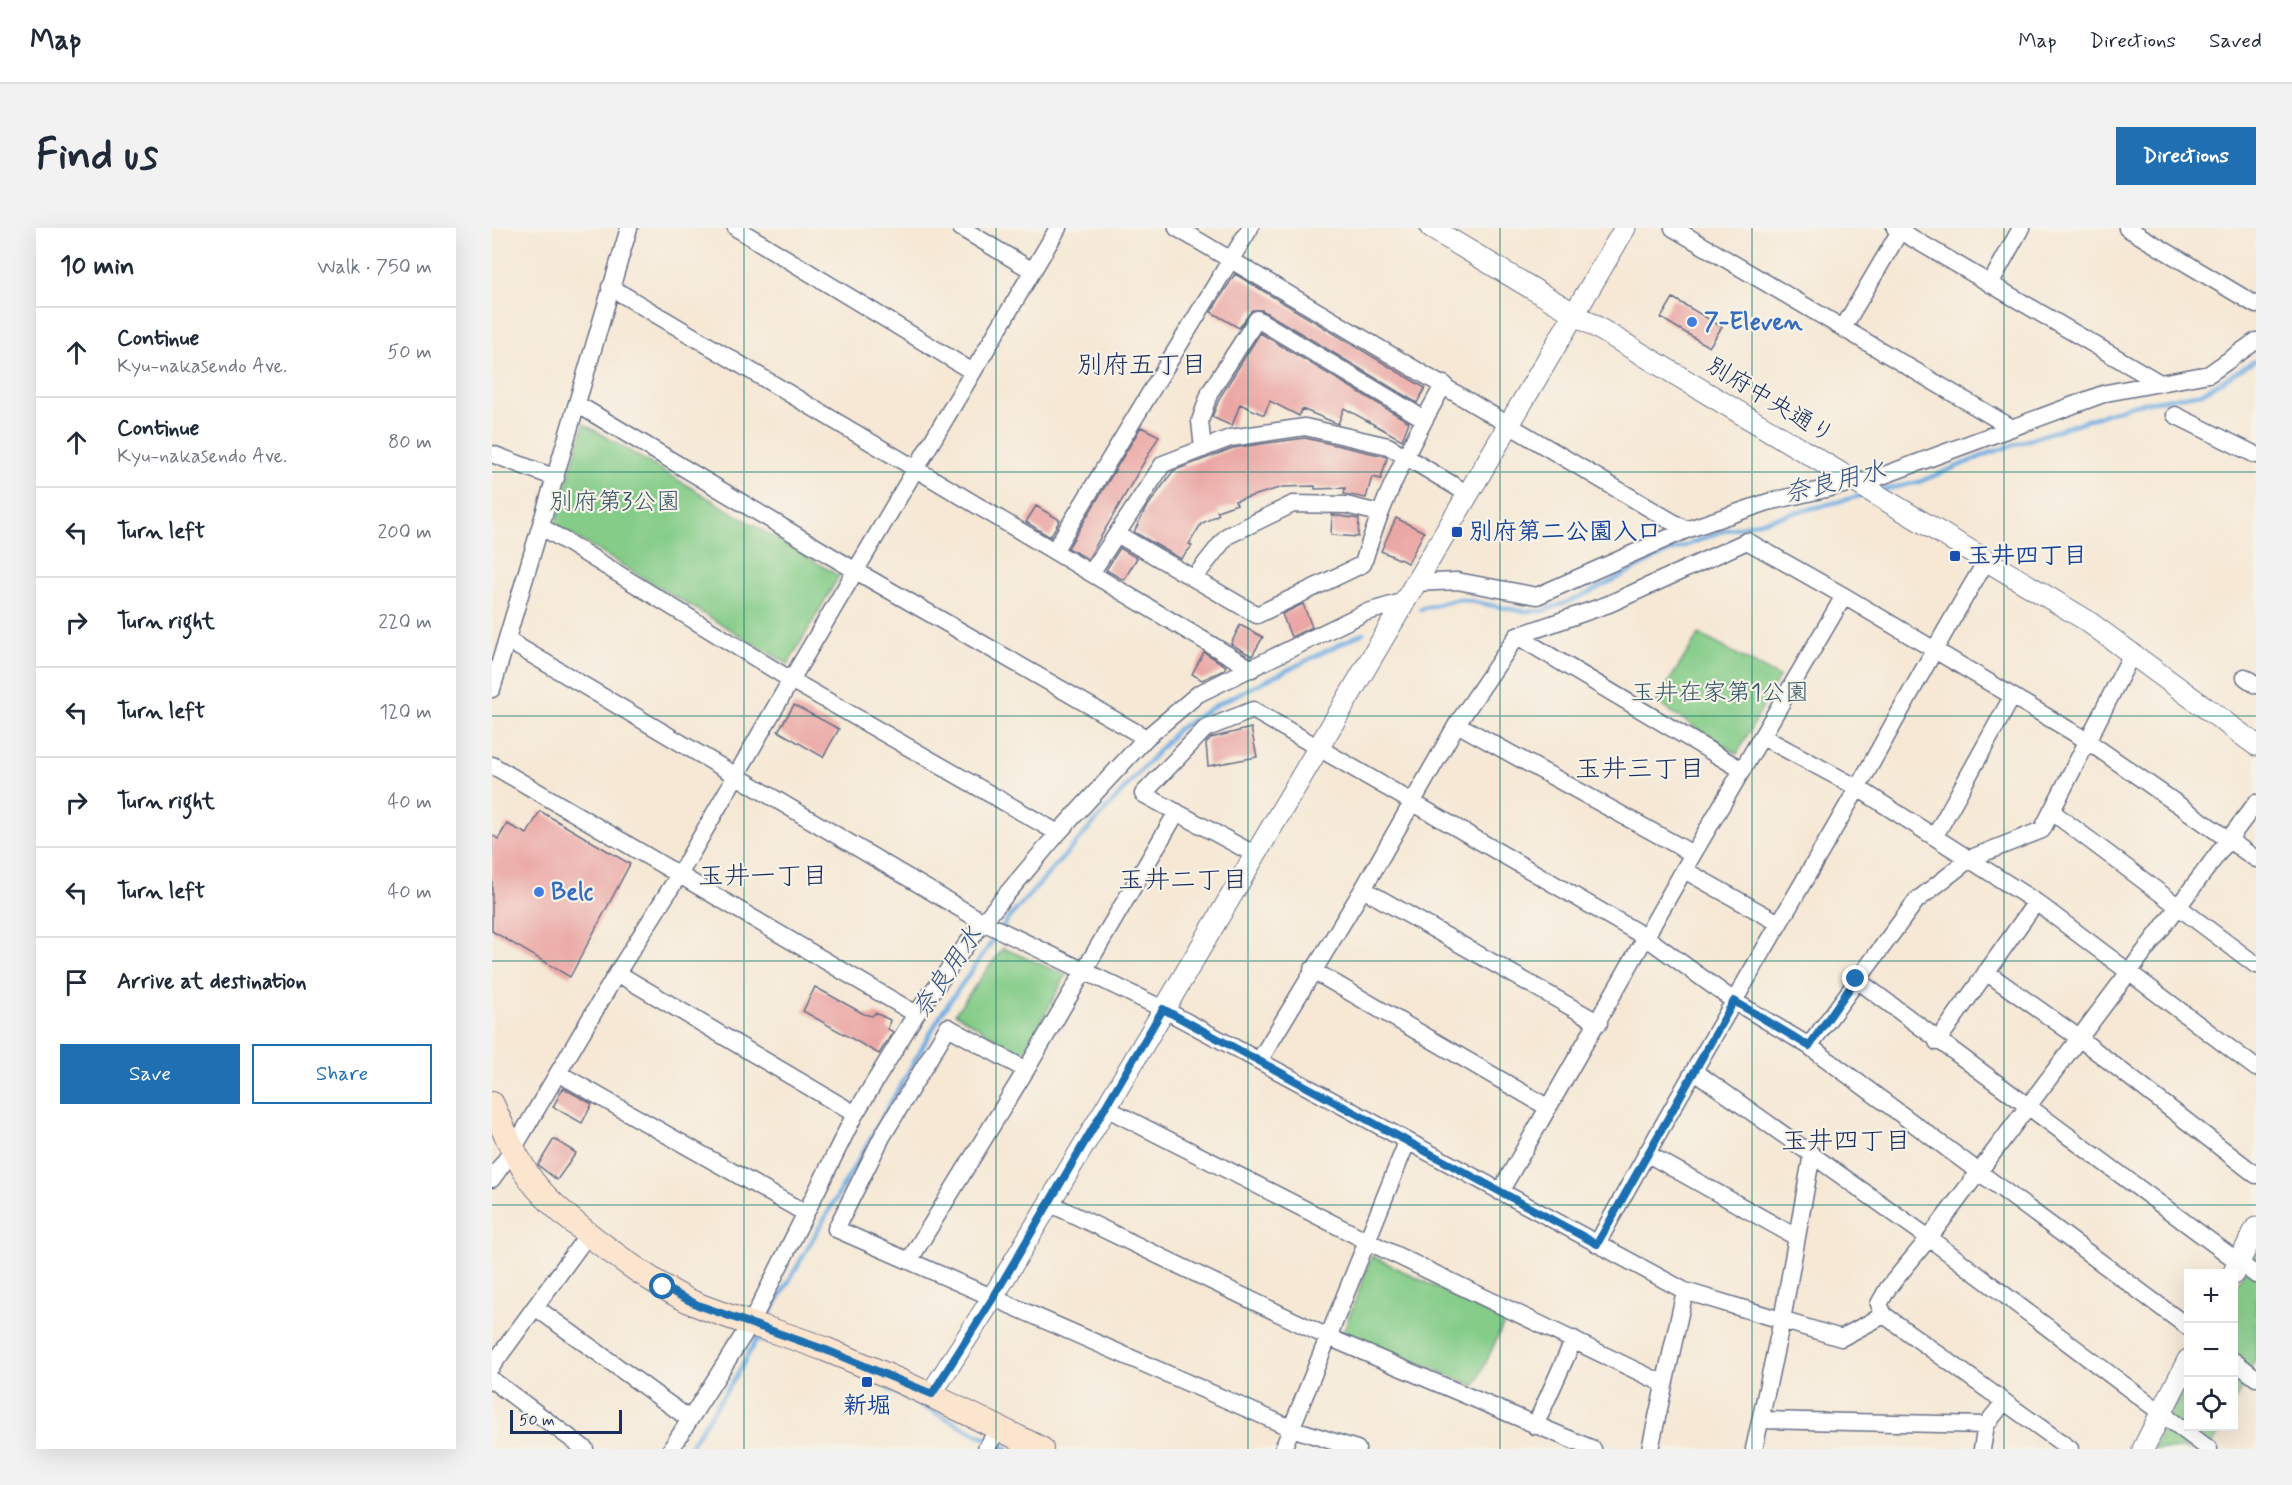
<!DOCTYPE html>
<html lang="en">
<head>
<meta charset="utf-8">
<style>
  body { margin:0; font-family:Mynerve,"Klee One",sans-serif; background:#f2f2f3; color:#1f2937 }
  .controls { position:absolute; right:18px; bottom:18px; display:grid; overflow:hidden; border-radius:0px; box-shadow:0 6px 24px #0002 }
  .controls button { width:54px; height:54px; display:grid; place-items:center; padding:0; border:0; border-bottom:2px solid #e0e1e3; background:#fff; color:#1f2937; font:30px sans-serif }
  .scale { position:absolute; left:18px; bottom:15px; width:112px; box-sizing:border-box; padding-left:6px; border:3px solid #1b2f5e; border-top:0; font-size:16px; line-height:21px; white-space:nowrap; color:#1b2f5e; -webkit-text-stroke:4px #f7f3e8; paint-order:stroke }
  .stop { position:absolute; width:18px; height:18px; margin:-14px; border:4px solid #1f6fb2; border-radius:50%; background:#fff }
  .stop.end { background:#1f6fb2; border-color:#fff; box-shadow:0 2px 6px #0008 }
  .list { margin:0; padding:0; list-style:none }
  h2 { display:flex; justify-content:space-between; align-items:center; height:78px; margin:0; padding:0 24px; font-size:26px }
  h2 small { font-size:20px; font-weight:400; color:#747a83 }
  .list li { display:grid; grid-template-columns:39px 1fr auto; gap:18px; align-items:center; box-sizing:border-box; height:90px; padding:0 24px; border-top:2px solid #e0e1e3 }
  .list b { display:block; font-size:22px; white-space:nowrap }
  .list p { margin:0; font-size:20px; white-space:nowrap; color:#747a83 }
  .list em { font-size:20px; font-style:normal; color:#747a83 }
  .actions { display:flex; gap:12px; padding:18px 24px }
  .actions a { flex:1; padding:14px 0; border:2px solid #1f6fb2; border-radius:0px; text-align:center; font-size:21px; color:#1f6fb2 }
  .actions .main { background:#1f6fb2; color:#fff }
  .icon { flex:none; width:33px; height:33px; fill:none; stroke:currentColor; stroke-width:2; stroke-linecap:round; stroke-linejoin:round }
  .map { position:relative; flex:none; width:1764px; height:1221px; overflow:hidden; border-radius:0px }
  header { display:flex; align-items:center; gap:36px; box-sizing:border-box; height:84px; padding:0 30px; background:#fff; border-bottom:2px solid #e0e1e3 }
  header strong { font-size:28px }
  nav { display:flex; gap:33px; margin-inline-start:auto; font-size:21px }
  .intro { display:flex; align-items:center; justify-content:space-between; box-sizing:border-box; height:144px; padding:0 36px }
  h1 { margin:0; font-size:42px }
  .button { padding:15px 27px; border-radius:0px; background:#1f6fb2; color:#fff; font-size:21px; font-weight:700 }
  main { display:flex; gap:36px; padding:0 36px }
  aside { flex:1; background:#fff; border-radius:0px; box-shadow:0 6px 24px #0002 }
  .map>svg:first-child { display:block }
  .green { fill:#84cc88; stroke:#507e73; stroke-width:1.5 }
  .lines { fill:none; stroke-linecap:round; stroke-linejoin:round }
  .stream { stroke:#6fade2; stroke-width:4.5 }
  .building { fill:#eba7a5 }
  .minor-casing { stroke:#687088; stroke-width:19 }
  .tertiary-casing { stroke:#687088; stroke-width:23 }
  .secondary-casing { stroke:#687088; stroke-width:26 }
  .minor { stroke:#fff; stroke-width:16 }
  .tertiary { stroke:#fff; stroke-width:21 }
  .secondary { stroke:#fce5cf; stroke-width:24 }
  .route { stroke:#1f6fb2; stroke-width:8 }
  .grid { fill:none; stroke:#0f766e; stroke-width:1.5; stroke-opacity:0.55 }
  .shop-dot { fill:#3f7fe0; stroke:#f7f3e8; stroke-width:2 }
  .transit-dot { fill:#1a4fb4; stroke:#f7f3e8; stroke-width:2 }
  .labels { text-anchor:middle; dominant-baseline:central; stroke-width:4.5; stroke-linejoin:round; paint-order:stroke }
  .shop-label { font-size:24px; font-weight:bold; fill:#366cbe; stroke:#f7f3e8; text-anchor:start }
  .street-label { font-size:24px; fill:#1b2f5e; stroke:#f7f3e8 }
  .park-label { font-size:24px; fill:#355668; stroke:#f7f3e8 }
  .transit-label { font-size:24px; font-weight:bold; fill:#164399; stroke:#f7f3e8; text-anchor:start }
  .neighbourhood-label { font-size:26px; fill:#1b2f5e; stroke:#f7f3e8 }
  .water-label { font-size:26px; font-style:italic; fill:#345586; stroke:#f7f3e8 }
</style>
</head>
<body>
<header>
<strong>Map</strong>
<nav><a>Map</a><a>Directions</a><a>Saved</a></nav>
</header>
<div class="intro"><h1>Find us</h1><a class="button">Directions</a></div>
<main>
<aside>
<h2>10 min<small>Walk · 750 m</small></h2>
<ul class="list">
<li><svg class="icon" aria-label="ahead" viewBox="0 0 24 24"><path d="M12 20V5M6 11l6-6 6 6"/></svg><div><b>Continue</b><p>Kyu-nakasendo Ave.</p></div><em>50 m</em></li>
<li><svg class="icon" aria-label="ahead" viewBox="0 0 24 24"><path d="M12 20V5M6 11l6-6 6 6"/></svg><div><b>Continue</b><p>Kyu-nakasendo Ave.</p></div><em>80 m</em></li>
<li><svg class="icon" aria-label="left" viewBox="0 0 24 24"><path d="M17 20v-9H6M10 6l-5 5 5 5"/></svg><div><b>Turn left</b></div><em>200 m</em></li>
<li><svg class="icon" aria-label="right" viewBox="0 0 24 24"><path d="M7 20v-9h11M14 6l5 5-5 5"/></svg><div><b>Turn right</b></div><em>220 m</em></li>
<li><svg class="icon" aria-label="left" viewBox="0 0 24 24"><path d="M17 20v-9H6M10 6l-5 5 5 5"/></svg><div><b>Turn left</b></div><em>120 m</em></li>
<li><svg class="icon" aria-label="right" viewBox="0 0 24 24"><path d="M7 20v-9h11M14 6l5 5-5 5"/></svg><div><b>Turn right</b></div><em>40 m</em></li>
<li><svg class="icon" aria-label="left" viewBox="0 0 24 24"><path d="M17 20v-9H6M10 6l-5 5 5 5"/></svg><div><b>Turn left</b></div><em>40 m</em></li>
<li><svg class="icon" aria-label="arrive" viewBox="0 0 24 24"><path d="M6 21V4h12l-3 4 3 4H6"/></svg><div><b>Arrive at destination</b></div></li>
</ul>
<div class="actions"><a class="main">Save</a><a>Share</a></div>
</aside>
<div class="map">
<svg width="1764" height="1221" viewBox="0 0 1764 1221">
  <rect width="100%" height="100%" fill="#f7f3e8"/>
  <filter id="ink" filterUnits="userSpaceOnUse"><feTurbulence type="fractalNoise" baseFrequency=".0167" numOctaves="2"/><feDisplacementMap in="SourceGraphic" scale="12" xChannelSelector="R" yChannelSelector="G"/><feConvolveMatrix kernelMatrix="1 2 1 2 8 2 1 2 1" color-interpolation-filters="sRGB"/></filter>
  <filter id="wash" filterUnits="userSpaceOnUse"><feTurbulence type="fractalNoise" baseFrequency=".008" numOctaves="4" result="noise"/><feDisplacementMap in="SourceGraphic" scale="24" xChannelSelector="R" yChannelSelector="G"/><feGaussianBlur stdDeviation="1.35" result="paint"/><feColorMatrix in="noise" values="0 0 0 0 0 0 0 0 0 0 0 0 0 0 0 0 0 1.4 0 .05"/><feComposite in="paint" operator="in"/></filter>
  <g filter="url(#wash)">
    <rect width="100%" height="100%" fill="#f6e8d5"/>
    <!-- green -->
    <path class="green" d="M92 196 347 348 296 436 63 297Z
      M1207 406 1287 449 1245 526 1164 474Z
      M511 720 574 747 531 827 463 785Z
      M1764 1019V1130L1742 1175V1063Z
      M880 1028 1013 1093 983 1158 851 1104Z
      M1696 1151V1198L1730 1199 1718 1221H1661Z"/>
    <g class="lines">
      <!-- stream -->
      <path class="stream" d="M1391 262 1427 254 1498 225 1640 177 1710 165 1764 132
        M928 381 967 371 1029 383H1051L1088 369 1170 327 1228 304 1372 267
        M274 1093 451 783 516 691 686 501 726 476 871 405
        M264 1111 282 1116
        M398 1162 495 1211
        M502 1215 516 1221
        M196 1221 248 1142 267 1106"/>
    </g>
    <g id="blocks">
      <!-- building -->
      <path class="building" d="M743 46 933 160 925 175 770 82H760L747 100 719 84Z
        M1181 70 1230 99 1217 119 1169 90Z
        M768 105 917 194 910 212 852 180 846 196 810 181 807 188 778 173 772 187 748 176 740 198 720 189 728 169Z
        M649 199 667 208 596 331 576 320Z
        M813 210 892 228 895 230 889 251 880 249 874 270 852 266 853 260 823 261V258L791 259 743 273 745 276 725 283 727 286 709 296 697 316 700 318 689 331 642 304 653 282 681 243 741 220Z
        M544 278 568 292 558 309 534 294Z
        M840 287 867 291 866 309 839 307Z
        M904 290 932 304 916 335 889 323Z
        M628 320 645 330 632 352 614 342Z
        M811 376 820 399 799 409 790 386Z
        M748 397 771 409 760 428 739 416Z
        M712 424 734 438 732 442 710 452 700 446Z
        M302 477 347 501 331 529 286 503Z
        M759 500 765 529 716 538 714 515 719 510Z
        M48 583 138 636 78 749 0 703V607L6 611 15 596 35 606Z
        M323 759 372 786 380 788 383 785 398 792 396 801 401 804 387 826 311 783Z
        M71 860 100 876 90 895 61 879Z
        M62 911 84 925 65 952 46 937Z"/>
    </g>
  </g>
  <g filter="url(#ink)">
    <use href="#blocks" fill-opacity="0" stroke="#687088" stroke-width="1.5"/>
    <g class="lines">
      <!-- minor casing -->
      <g class="minor-casing">
        <path id="minor" d="M244 0 481 144
          M469 0 541 43
          M685 0 1194 302
          M1181 0 1520 200
          M1403 0 1666 154
          M1635 0 1764 77
          M1498 56 1529 0
          M118 59 760 441
          M1351 100 1408 3
          M85 176 364 343 654 510
          M1683 187 1764 227
          M711 221 708 193 718 164 765 91 932 191
          M0 226 64 250
          M50 299 299 452 566 605
          M625 306 765 387 871 336C890 271 919 215 952 156
          M562 323 758 0
          M599 345 671 236 738 210 813 199 896 218 976 266
          M702 350 735 308 801 276 854 277 887 285
          M923 355 965 353 1045 368 1194 302 1276 274 1387 249 1614 165 1717 146 1764 113
          M1025 408 1250 542
          M15 412 491 694 671 781 1193 1063 1349 1110 1392 1087
          M1753 449 1764 457
          M0 461 137 0
          M965 496 1201 626
          M1271 509 1366 560 1544 674 1764 840
          M0 537 424 786
          M1559 583 1764 737
          M1443 608 1520 469
          M762 626 651 566 713 501 761 482 1155 710 1242 773 1317 818 1696 1099
          M1192 642 1287 695
          M871 661 1107 795
          M820 742 1055 879
          M1494 744 1587 810 1764 947
          M125 745 363 886
          M1364 751 1764 1047
          M1445 814 1544 674
          M1317 818 1424 673 1479 630 1550 602 1641 424
          M767 833 871 661 965 496 1025 408 1117 376 1255 313 1352 368 1594 512 1764 631
          M534 842 456 799 391 907 344 1001 799 1200 865 1221
          M1202 843 1437 1010 1717 1221
          M66 845 313 985
          M614 880 875 1013 1172 1156
          M1154 925 1304 1009
          M0 951 20 923 125 745 187 647 299 452 566 0
          M1008 964 1201 626 1352 368
          M557 975 836 1109 1101 1221
          M1105 1016C1188 862 1278 713 1365 561 1408 485 1449 407 1495 332
          M417 1033 534 842 685 584
          M43 1079 196 1190
          M1742 1133 1764 1150
          M0 1138 97 1005
          M0 1152 93 1221
          M1268 1192 1494 1197 1512 1174
          M1043 1198 1082 1111
          M179 1221 259 1095 363 886 424 786 491 694 566 605 654 510 706 466 872 385 913 373
          M494 1221 507 1200
          M791 1221 915 914
          M1158 1221 1193 1063
          M1262 1221 1290 1092 1320 926
          M1490 1221 1494 1197
          M1578 1221 1392 1087 1387 1076 1396 1060 1437 1010 1764 575"/>
      </g>
      <!-- tertiary casing -->
      <g class="tertiary-casing">
        <path id="tertiary" d="M939 0 1594 392 1764 517
          M1741 1046 1764 1000
          M439 1166 501 1069 614 880 1133 0
          M1651 1221 1696 1132"/>
      </g>
      <!-- secondary casing -->
      <g class="secondary-casing">
        <path id="secondary" d="M0 876C12 903 23 929 40 953 68 990 163 1059 206 1077 248 1094 293 1105 335 1122 408 1151 478 1186 549 1221"/>
      </g>
      <!-- minor -->
      <use href="#minor" class="minor"/>
      <!-- tertiary -->
      <use href="#tertiary" class="tertiary"/>
      <!-- secondary -->
      <use href="#secondary" class="secondary"/>
    </g>
  </g>
  <g class="lines" filter="url(#ink)">
    <!-- route -->
    <path class="route" d="M171 1059 206 1077 334 1122 440 1166 501 1070 671 781 1105 1016 1242 773 1317 818 1364 751"/>
  </g>
  <!-- grid -->
  <path class="grid" d="M252 0V1221M504 0V1221M756 0V1221M1008 0V1221M1260 0V1221M1512 0V1221M0 244H1764M0 488H1764M0 733H1764M0 977H1764"/>
  <!-- markers -->
  <g class="shop-dot">
    <circle cx="1200" cy="94" r="6"/>
    <circle cx="47" cy="664" r="6"/>
  </g>
  <g class="transit-dot">
    <rect x="959" y="298" width="12" height="12" rx="3"/>
    <rect x="1457" y="322" width="12" height="12" rx="3"/>
    <rect x="369" y="1148" width="12" height="12" rx="3"/>
  </g>
  <g class="labels">
    <!-- shop labels -->
    <g class="shop-label">
      <text x="1212" y="94">7-Eleven</text>
      <text x="59" y="664">Belc</text>
    </g>
    <!-- street labels -->
    <g class="street-label">
      <text transform="translate(1278 173) rotate(31)">別府中央通り</text>
    </g>
    <!-- park labels -->
    <g class="park-label">
      <text x="123" y="274">別府第3公園</text>
      <text x="1228" y="465">玉井在家第1公園</text>
    </g>
    <!-- transit labels -->
    <g class="transit-label">
      <text x="977" y="304">別府第二公園入口</text>
      <text x="1475" y="328">玉井四丁目</text>
      <text x="375" y="1178" text-anchor="middle">新堀</text>
    </g>
    <!-- neighbourhood labels -->
    <g class="neighbourhood-label">
      <text x="650" y="138">別府五丁目</text>
      <text x="1148" y="542">玉井三丁目</text>
      <text x="271" y="649">玉井一丁目</text>
      <text x="691" y="653">玉井二丁目</text>
      <text x="1354" y="914">玉井四丁目</text>
    </g>
    <!-- water labels -->
    <g class="water-label">
      <text transform="translate(1343 255) rotate(-14)">奈良用水</text>
      <text transform="translate(456 745) rotate(-56)">奈良用水</text>
    </g>
  </g>
</svg>
<div class="controls">
<button>+</button>
<button>−</button>
<button><svg class="icon" aria-label="locate" viewBox="0 0 24 24"><circle cx="12" cy="12" r="6"/><path d="M12 2v4M12 18v4M2 12h4M18 12h4"/></svg></button>
</div>
<div class="scale">50 m</div>
<div class="stop" style="left:171px;top:1059px"></div>
<div class="stop end" style="left:1364px;top:751px"></div>
</div>
</main>
</body>
</html>
